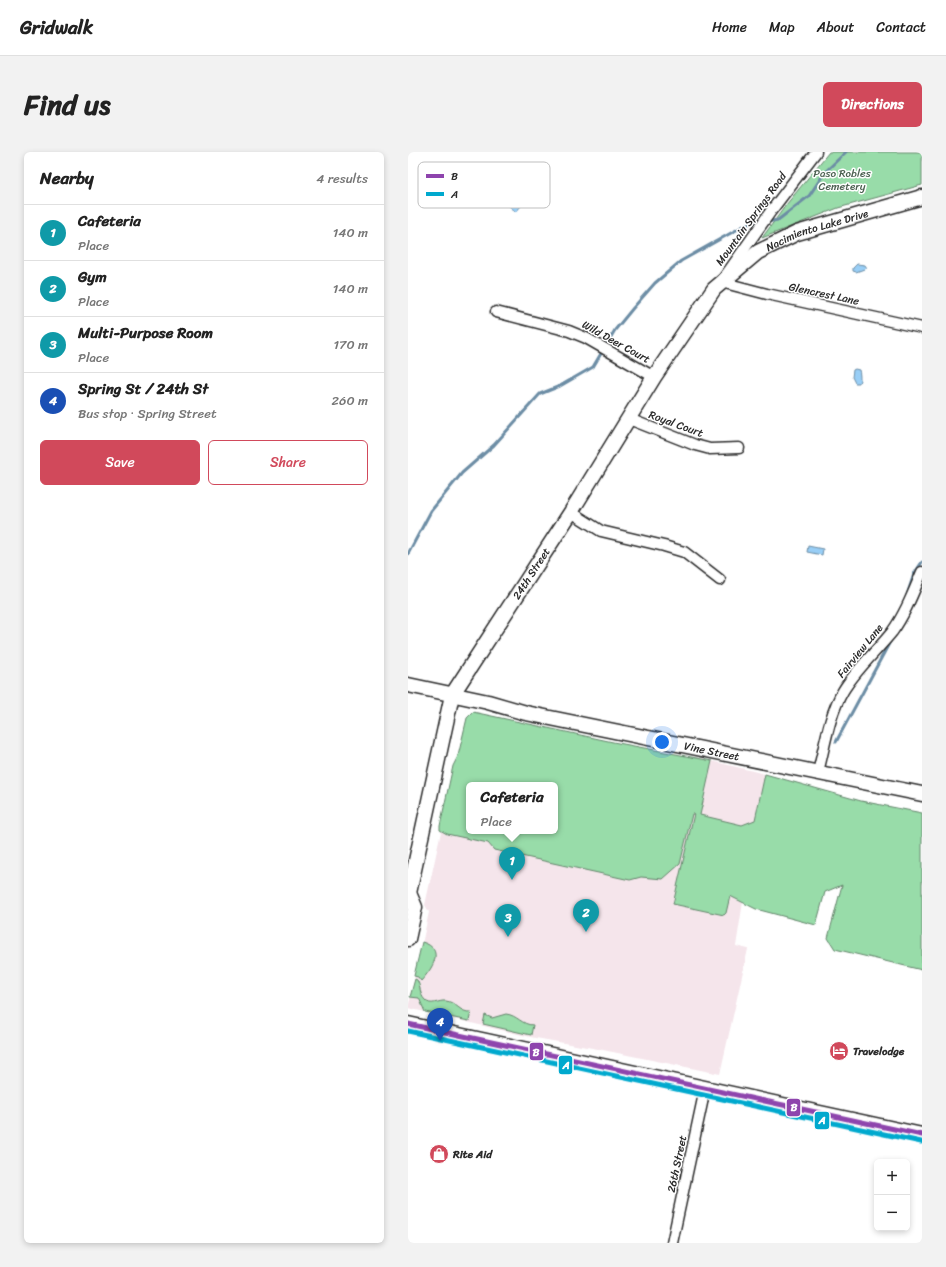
<!DOCTYPE html>
<html lang="en">
<head>
<meta charset="utf-8">
<style>
  body { margin:0; font-family:Sriracha,sans-serif; background:#f2f2f2; color:#222 }
  .controls { position:absolute; right:12px; bottom:12px; display:grid; overflow:hidden; border-radius:6px; box-shadow:0 2px 6px #0003 }
  .controls button { width:36px; height:36px; display:grid; place-items:center; padding:0; border:0; border-bottom:1px solid #e0e0e0; background:#fff; color:#222; font:20px sans-serif }
  .you { position:absolute; left:254px; top:590px; width:14px; height:14px; margin:-10px; border:3px solid #fff; border-radius:50%; background:#1a73e8; box-shadow:0 0 0 6px #1a73e833 }
  .badge { display:grid; place-items:center; width:26px; height:26px; border-radius:50%; background:#d1495b; color:#fff; font-size:13px; font-weight:700 }
  .pin { position:absolute; translate:-50% -33px; filter:drop-shadow(0 1px 2px #0008) }
  .pin::after { content:''; position:absolute; top:21px; width:14px; height:12px; background:inherit; clip-path:polygon(0 0,100% 0,50% 100%) }
  .popup { position:absolute; left:58px; top:630px; width:92px; height:52px; box-sizing:border-box; display:grid; place-content:center; border-radius:6px; background:#fff; filter:drop-shadow(0 1px 3px #0005); font-size:13px; white-space:nowrap; color:#767676 }
  .popup b { font-size:15px; color:#222 }
  .popup::after { content:''; position:absolute; left:50%; top:100%; margin-left:-8px; border:8px solid transparent; border-top-color:#fff }
  .list { margin:0; padding:0; list-style:none }
  h2 { display:flex; justify-content:space-between; align-items:center; height:52px; margin:0; padding:0 16px; font-size:17px }
  h2 small { font-size:13px; font-weight:400; color:#767676 }
  .list li { display:grid; grid-template-columns:26px 1fr auto; gap:12px; align-items:center; box-sizing:border-box; height:56px; padding:0 16px; border-top:1px solid #e0e0e0 }
  .list b { display:block; font-size:15px; white-space:nowrap }
  .list p { margin:0; font-size:13px; white-space:nowrap; color:#767676 }
  .list em { font-size:13px; font-style:normal; color:#767676 }
  .actions { display:flex; gap:8px; padding:12px 16px }
  .actions a { flex:1; padding:9px 0; border:1px solid #d1495b; border-radius:6px; text-align:center; font-size:14px; color:#d1495b }
  .actions .main { background:#d1495b; color:#fff }
  .map { position:relative; flex:none; width:514px; height:1091px; overflow:hidden; border-radius:6px }
  header { display:flex; align-items:center; gap:24px; box-sizing:border-box; height:56px; padding:0 20px; background:#fff; border-bottom:1px solid #e0e0e0 }
  header strong { font-size:19px }
  nav { display:flex; gap:22px; margin-inline-start:auto; font-size:14px }
  .intro { display:flex; align-items:center; justify-content:space-between; box-sizing:border-box; height:96px; padding:0 24px }
  h1 { margin:0; font-size:28px }
  .button { padding:10px 18px; border-radius:6px; background:#d1495b; color:#fff; font-size:14px; font-weight:700 }
  main { display:flex; gap:24px; padding:0 24px }
  aside { flex:1; background:#fff; border-radius:6px; box-shadow:0 2px 6px #0003 }
  .map>svg:first-child { display:block }
  .built { fill:#f5e5eb; fill-rule:evenodd }
  .green { fill:#98dca9; stroke:#62846a; fill-rule:evenodd }
  .water { fill:#98cef6; stroke:#6c8da5 }
  .lines { fill:none; stroke-linecap:round; stroke-linejoin:round }
  .stream { stroke:#6c8da5; stroke-width:3 }
  .street-casing { stroke:#2b2b2b; stroke-width:13 }
  .secondary-casing { stroke:#2b2b2b; stroke-width:17 }
  .street { stroke:#fff; stroke-width:10 }
  .secondary { stroke:#fff; stroke-width:14 }
  .bus-1-casing { stroke:#fff; stroke-width:8 }
  .bus-2-casing { stroke:#fff; stroke-width:8 }
  .bus-1 { stroke:#8e44ad; stroke-width:5 }
  .bus-2 { stroke:#00a9ce; stroke-width:5 }
  .labels { text-anchor:middle; dominant-baseline:central; stroke-width:3; stroke-linejoin:round; paint-order:stroke }
  .park-label { font-size:11px; fill:#4c6051; stroke:#fff }
  .street-label { font-size:11px; fill:#2b2b2b; stroke:#fff }
  .poi-label { font-size:11px; font-weight:bold; fill:#2b2b2b; stroke:#fff; text-anchor:start }
  .key { fill:#fff; stroke:#bfbfbf; stroke-width:1 }
  .key-label { font-size:11px; fill:#2b2b2b }
  .line-badge { stroke:#fff; stroke-width:1.5 }
  .badge-label { font-size:11px; text-anchor:middle; font-weight:bold; fill:#fff }
</style>
</head>
<body>
<header>
<strong>Gridwalk</strong>
<nav><a>Home</a><a>Map</a><a>About</a><a>Contact</a></nav>
</header>
<div class="intro"><h1>Find us</h1><a class="button">Directions</a></div>
<main>
<aside>
<h2>Nearby<small>4 results</small></h2>
<ul class="list">
<li><span class="badge" style="background:#0f9aa8">1</span><div><b>Cafeteria</b><p>Place</p></div><em>140 m</em></li>
<li><span class="badge" style="background:#0f9aa8">2</span><div><b>Gym</b><p>Place</p></div><em>140 m</em></li>
<li><span class="badge" style="background:#0f9aa8">3</span><div><b>Multi-Purpose Room</b><p>Place</p></div><em>170 m</em></li>
<li><span class="badge" style="background:#1a4fb4">4</span><div><b>Spring St / 24th St</b><p>Bus stop · Spring Street</p></div><em>260 m</em></li>
</ul>
<div class="actions"><a class="main">Save</a><a>Share</a></div>
</aside>
<div class="map">
<svg width="514" height="1091" viewBox="0 0 514 1091">
  <rect width="100%" height="100%" fill="#fff"/>
  <filter id="ink" filterUnits="userSpaceOnUse"><feTurbulence type="fractalNoise" baseFrequency=".025" numOctaves="2"/><feDisplacementMap in="SourceGraphic" scale="8" xChannelSelector="R" yChannelSelector="G"/><feConvolveMatrix kernelMatrix="1 2 1 2 8 2 1 2 1" color-interpolation-filters="sRGB"/></filter>
  <g filter="url(#ink)">
    <!-- built -->
    <path class="built" d="M65 560 205 590 304 609 357 622 347 668 322 744 335 750 328 794 340 797 312 922 190 897 122 885 0 856 21 760 17 753 33 680 32 674 45 614 50 604 59 566ZM61 633H147V679H61Z"/>
    <!-- green -->
    <path class="green" d="M421 0H514V33L430 56 354 86 378 53Z
      M65 560 205 590 304 609 292 663 334 673 347 668 357 622 453 649 514 661V818L427 797 420 786 434 733 417 740 408 773 348 757 322 744 318 761 316 763 265 752 286 662H284L272 712 255 727 233 725 222 728 86 698 80 691 39 682 32 678V674L45 614 50 604 59 566ZM61 633H147V679H61Z
      M14 790C38 797 24 817 13 829L10 825 6 824Z
      M7 827 9 828C13 834 11 842 17 848 23 855 30 848 38 849 48 850 52 861 63 860L61 869 17 860 11 846 2 845Z
      M98 862C109 863 114 873 125 873L123 883 75 872 77 863 84 866Z"/>
    <!-- water -->
    <path class="water" d="M104 47 113 54 108 60 99 52Z
      M449 112 457 113 459 116 448 120 445 119V116Z
      M447 217 451 218C452 222 452 224 452 228L451 231H447L444 225 445 218Z
      M400 394 415 397 414 403 399 400Z"/>
    <g class="lines">
      <!-- stream -->
      <path class="stream" d="M359 70 370 68 401 44 417 20 438 0
        M0 402 23 359 54 321 86 293 132 242 152 234 185 215 207 178 225 156 247 131 273 109 339 72 351 70
        M499 443 506 422 514 410
        M428 590 484 486"/>
      <!-- street casing -->
      <g class="street-casing">
        <path id="street" d="M408 0 363 59 313 130 359 142 514 176
          M88 160 161 179 178 186 246 225
          M221 267 287 293 302 297 331 296
          M163 360 193 379 256 394 276 400 312 428
          M410 620C417 593 421 563 435 539 448 517 468 500 484 480 497 462 505 441 514 420
          M264 1091 297 937"/>
      </g>
      <!-- secondary casing -->
      <g class="secondary-casing">
        <g id="secondary">
          <path id="s1" d="M0 533 80 550 118 561 514 642"/>
          <path id="s2" d="M0 742 1 741 44 543 163 360 246 225 306 137 350 100 389 81 514 45"/>
          <path d="M0 787 7 755 1 741"/>
          <path d="M0 872 514 983"/>
        </g>
      </g>
      <!-- street -->
      <use href="#street" class="street"/>
      <!-- secondary -->
      <use href="#secondary" class="secondary"/>
      <!-- bus-1 casing -->
      <g class="bus-1-casing">
        <path id="bus-1" d="M0 872 514 983"/>
      </g>
      <!-- bus-2 casing -->
      <g class="bus-2-casing">
        <path id="bus-2" d="M0 879 513 990"/>
      </g>
      <!-- bus-1 -->
      <use href="#bus-1" class="bus-1"/>
      <!-- bus-2 -->
      <use href="#bus-2" class="bus-2"/>
    </g>
  </g>
  <!-- icons -->
  <defs>
    <g id="hotel-disc" transform="scale(1)"><circle r="9.5" fill="#d1495b" stroke="#fff"/><path d="M-6-4.5h1.5V1H6V5H4.5V3h-9V5H-6ZM-4 0a1.8 1.8 0 1 1 3.6 0ZM.5 0V-2.5h3Q6-2.5 6 0Z" fill="#fff"/></g>
    <g id="shop-disc" transform="scale(1)"><circle r="9.5" fill="#d1495b" stroke="#fff"/><path d="M-5-2.5h2.3a2.7 3.5 0 0 1 5.4 0H5L5.5 6h-11ZM-1.5-2.5h3a1.5 2.3 0 0 0-3 0Z" fill="#fff"/></g>
  </defs>
  <g fill-rule="evenodd">
    <use href="#hotel-disc" x="431" y="899"/>
    <use href="#shop-disc" x="31" y="1002"/>
  </g>
  <g class="labels">
    <!-- park labels -->
    <g class="park-label">
      <text x="434" y="21">Paso Robles<tspan x="434" dy="13">Cemetery</tspan></text>
    </g>
    <!-- street labels -->
    <g class="street-label">
      <text transform="translate(343 67) rotate(-54)">Mountain Springs Road</text>
      <text stroke="none"><textPath href="#s2" startOffset="808">Nacimiento Lake Drive</textPath></text>
      <text transform="translate(416 142) rotate(12)">Glencrest Lane</text>
      <text transform="translate(208 190) rotate(29)">Wild Deer Court</text>
      <text transform="translate(268 272) rotate(20)">Royal Court</text>
      <text stroke="none"><textPath href="#s2" startOffset="349">24th Street</textPath></text>
      <text transform="translate(452 499) rotate(-51)">Fairview Lane</text>
      <text stroke="none"><textPath href="#s1" startOffset="311">Vine Street</textPath></text>
      <text transform="translate(269 1012) rotate(-78)">26th Street</text>
    </g>
    <!-- poi labels -->
    <g class="poi-label">
      <text x="445" y="899">Travelodge</text>
      <text x="45" y="1002">Rite Aid</text>
    </g>
  </g>
  <!-- legend -->
  <rect x="10" y="10" width="132" height="46" rx="6" class="key"/>
  <rect x="18" y="22" width="18" height="4" fill="#8e44ad"/>
  <rect x="18" y="40" width="18" height="4" fill="#00a9ce"/>
  <g class="key-label">
    <text x="43" y="28">B</text>
    <text x="43" y="46">A</text>
  </g>
  <g class="line-badge">
    <rect x="121" y="890" width="15" height="19" rx="4" fill="#8e44ad"/>
    <rect x="150" y="903" width="15" height="20" rx="4" fill="#00a9ce"/>
    <rect x="378" y="946" width="15" height="19" rx="4" fill="#8e44ad"/>
    <rect x="406" y="959" width="16" height="19" rx="4" fill="#00a9ce"/>
  </g>
  <g class="badge-label">
    <text x="128" y="904">B</text>
    <text x="158" y="917">A</text>
    <text x="386" y="959">B</text>
    <text x="414" y="972">A</text>
  </g>
</svg>
<div class="controls">
<button>+</button>
<button>−</button>
</div>
<div class="you"></div>
<div class="pin badge" style="left:104px;top:728px;background:#0f9aa8">1</div>
<div class="popup"><b>Cafeteria</b>Place</div>
<div class="pin badge" style="left:178px;top:780px;background:#0f9aa8">2</div>
<div class="pin badge" style="left:100px;top:785px;background:#0f9aa8">3</div>
<div class="pin badge" style="left:32px;top:889px;background:#1a4fb4">4</div>
</div>
</main>
</body>
</html>
